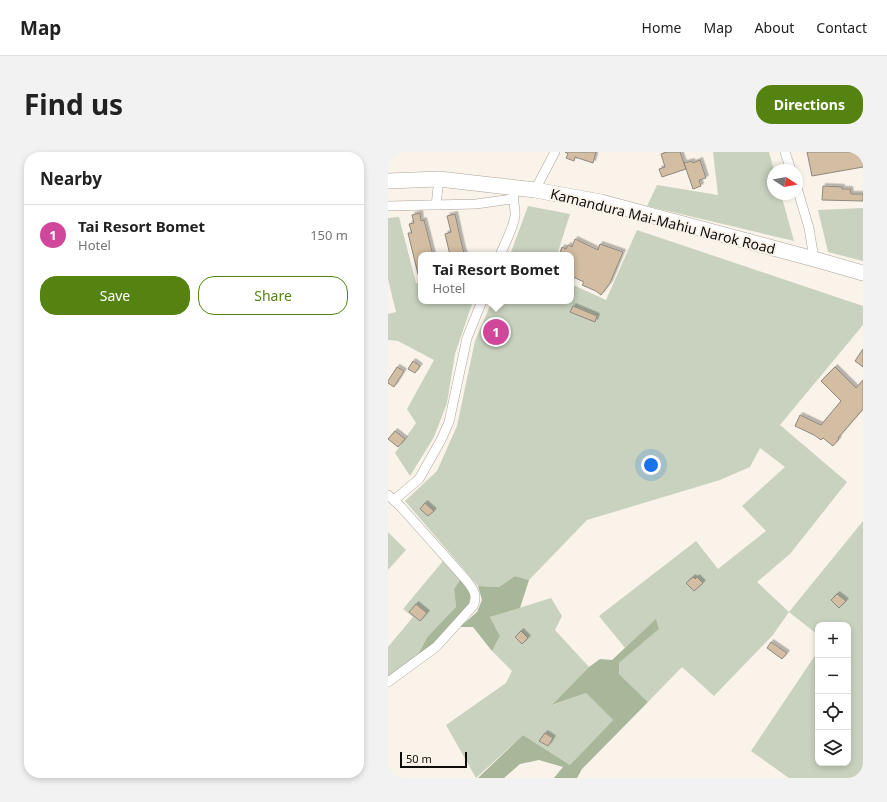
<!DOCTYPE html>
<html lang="en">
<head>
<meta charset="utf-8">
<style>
  body { margin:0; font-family:"Noto Sans",sans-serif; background:#f2f2f2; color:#222 }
  .controls { position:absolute; right:12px; bottom:12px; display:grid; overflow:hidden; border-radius:8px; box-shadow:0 2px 6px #0003 }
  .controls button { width:36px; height:36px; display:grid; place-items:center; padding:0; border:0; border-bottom:1px solid #e0e0e0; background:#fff; color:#222; font:20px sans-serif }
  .compass { position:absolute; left:379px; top:12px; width:36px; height:36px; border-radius:50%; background:#fff; box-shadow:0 2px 6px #0003; rotate:101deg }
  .scale { position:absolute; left:12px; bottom:10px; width:67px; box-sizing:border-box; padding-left:4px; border:2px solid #0f0d0a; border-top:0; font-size:11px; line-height:14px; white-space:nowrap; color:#0f0d0a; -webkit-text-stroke:3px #faf3e9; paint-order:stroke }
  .you { position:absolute; left:263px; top:313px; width:14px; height:14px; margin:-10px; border:3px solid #fff; border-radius:50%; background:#1a73e8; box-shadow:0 0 0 6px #1a73e833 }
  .badge { display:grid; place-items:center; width:26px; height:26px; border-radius:50%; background:#558311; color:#fff; font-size:13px; font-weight:700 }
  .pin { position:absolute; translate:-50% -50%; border:2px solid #fff; box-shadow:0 1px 4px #0006 }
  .popup { position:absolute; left:30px; top:100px; width:156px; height:52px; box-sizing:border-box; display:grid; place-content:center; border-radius:8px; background:#fff; filter:drop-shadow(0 1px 3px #0005); font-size:13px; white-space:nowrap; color:#767676 }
  .popup b { font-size:15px; color:#222 }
  .popup::after { content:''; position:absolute; left:50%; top:100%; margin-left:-8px; border:8px solid transparent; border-top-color:#fff }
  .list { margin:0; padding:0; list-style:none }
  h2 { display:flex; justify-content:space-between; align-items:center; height:52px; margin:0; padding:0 16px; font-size:17px }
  h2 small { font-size:13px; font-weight:400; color:#767676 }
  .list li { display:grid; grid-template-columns:26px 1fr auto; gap:12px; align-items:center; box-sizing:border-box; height:60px; padding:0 16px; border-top:1px solid #e0e0e0 }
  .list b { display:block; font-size:15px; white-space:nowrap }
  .list p { margin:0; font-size:13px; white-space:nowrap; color:#767676 }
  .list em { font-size:13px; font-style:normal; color:#767676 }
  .actions { display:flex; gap:8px; padding:12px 16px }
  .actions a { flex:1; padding:9px 0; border:1px solid #558311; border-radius:16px; text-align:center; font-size:14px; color:#558311 }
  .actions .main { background:#558311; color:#fff }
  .icon { flex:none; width:22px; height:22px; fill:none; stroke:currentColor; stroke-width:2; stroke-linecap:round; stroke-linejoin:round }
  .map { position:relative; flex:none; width:475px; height:626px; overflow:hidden; border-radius:16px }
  header { display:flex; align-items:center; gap:24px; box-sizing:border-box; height:56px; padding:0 20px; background:#fff; border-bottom:1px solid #e0e0e0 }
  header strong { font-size:19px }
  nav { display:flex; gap:22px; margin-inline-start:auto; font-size:14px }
  .intro { display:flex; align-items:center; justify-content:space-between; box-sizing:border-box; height:96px; padding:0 24px }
  h1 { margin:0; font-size:28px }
  .button { padding:10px 18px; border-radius:16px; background:#558311; color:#fff; font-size:14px; font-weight:700 }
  main { display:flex; gap:24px; padding:0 24px }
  aside { flex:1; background:#fff; border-radius:16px; box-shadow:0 2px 6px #0003 }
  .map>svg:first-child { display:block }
  .green { fill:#c8d2bf }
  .forest { fill:#a8b699 }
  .building { fill:#d3bea3; stroke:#8e887f; filter:url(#shadow) }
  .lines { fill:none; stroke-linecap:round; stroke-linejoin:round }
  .minor-casing { stroke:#aaa39b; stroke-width:10 }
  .trunk-casing { stroke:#aaa39b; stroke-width:16 }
  .minor { stroke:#fff; stroke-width:9 }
  .trunk { stroke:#fff; stroke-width:15 }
  .labels { text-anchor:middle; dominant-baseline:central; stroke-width:4; stroke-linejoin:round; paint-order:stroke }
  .street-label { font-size:14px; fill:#0f0d0a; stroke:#faf3e9 }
</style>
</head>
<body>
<header>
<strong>Map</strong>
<nav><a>Home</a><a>Map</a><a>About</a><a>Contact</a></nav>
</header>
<div class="intro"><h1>Find us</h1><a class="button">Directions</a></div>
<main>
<aside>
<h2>Nearby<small></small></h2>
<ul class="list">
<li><span class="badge" style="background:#d1479c">1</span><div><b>Tai Resort Bomet</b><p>Hotel</p></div><em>150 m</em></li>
</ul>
<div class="actions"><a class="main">Save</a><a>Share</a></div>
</aside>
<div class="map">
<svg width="475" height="626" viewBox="0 0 475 626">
  <defs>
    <filter id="shadow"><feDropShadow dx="2.5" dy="-2.5" stdDeviation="0" flood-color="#0004"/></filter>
  </defs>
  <rect width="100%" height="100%" fill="#faf3e9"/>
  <!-- green -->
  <path class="green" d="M325 0H381L386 18H385V42H393L406 89 259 54 269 33 330 43Z
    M140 54 182 62 169 103H122Z
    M475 56V109L440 100 430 58Z
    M11 65 28 131H33V149H85L67 202 59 251 46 285 22 324 7 301 28 271 19 257 46 208 10 189 0 188V162L8 160 0 127V66Z
    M249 78 475 154V173L392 273 459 330 402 402 369 430 401 460 475 369V626H401L363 599 430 499V611H460V473H430V483L401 460 385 483 326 544 294 515 260 550 231 522V511L271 477 268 468 237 496 211 464 308 389 330 417 378 379 354 354 397 315 372 296 362 315 332 328 199 368 141 428 127 424 111 435 90 434 17 349 49 319 69 274 87 189 104 149H183V132L218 148Z
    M0 380 18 398 0 418Z
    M55 409 72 428 66 437 68 455 40 484 28 506 0 524V495L25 465 15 457Z
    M163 446 174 464 167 478 201 515 165 553 198 541 225 568 182 613 135 583 88 626 58 573 118 531 124 519 104 499 112 484 102 465Z"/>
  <!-- forest -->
  <path class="forest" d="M127 424 141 428 132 456 102 465 112 484 104 499 85 475H72L89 460 94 448 90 434 111 435Z
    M72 428 83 442 81 452 47 494 28 506 40 484 68 455 66 437Z
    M268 467 271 477 231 511V522L260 550 194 617 189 626H166L175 615 151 608 132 612 116 626H90L135 583 182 613 225 568 198 541 164 553 201 515 212 507 224 508Z"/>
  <!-- building -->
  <path class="building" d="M177 0H208L205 11 187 5 186 9 178 6 180 2Z
    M279 0H292L298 17 274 25 271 17 277 15 273 2Z
    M419 0H475V15L424 24Z
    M312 8 318 26 311 28 313 34 305 37 296 11 304 9 305 11Z
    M435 34 454 35V37H462L463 42H475V49L434 48Z
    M32 61 33 69 36 68 45 103H33V121L30 122 20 81H24L21 72 26 71 24 63Z
    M67 62 75 98 77 103H62L57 82 63 80 59 64Z
    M187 87 210 98 212 92 235 100 222 131 213 143 208 139 194 133 196 130 183 124V103H171L174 95 178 97 180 93 184 95Z
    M185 154 209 164 207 170 182 160Z
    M475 197V215L467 209Z
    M25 209 32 214 27 221 20 217Z
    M9 215 16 219 6 235 0 231V229Z
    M447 215 468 236 475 228V257L450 286 451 287 445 294 435 286 433 288 426 283 407 274 412 263 433 273 453 249 433 229Z
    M7 279 17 287 10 295 0 287Z
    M37 351 46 359 40 364 32 357Z
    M305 425 307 427 309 425 315 431 306 439 298 431Z
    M449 442 458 449 451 456 443 448Z
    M28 452 39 461 32 469 21 460Z
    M133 479 140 486 134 492 127 485Z
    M383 490 399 501 394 507 379 496Z
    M157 581 165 586 160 594 151 589Z"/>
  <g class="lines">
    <!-- minor casing -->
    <g class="minor-casing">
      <path id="minor" d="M397 0 403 18
        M409 36 421 76 426 107
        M147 38 167 0
        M48 53 51 27
        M0 54 88 52 124 47
        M112 103C117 91 125 77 127 64 128 56 124 49 126 42
        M0 343 13 355 79 429C85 437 90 443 85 454L48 495 0 530
        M6 348 31 327 53 288 61 270 79 186 94 149"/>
    </g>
    <!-- trunk casing -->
    <g class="trunk-casing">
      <path id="trunk" d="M0 29 51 27 147 38 213 50 426 107 475 121"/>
    </g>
    <!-- minor -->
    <use href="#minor" class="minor"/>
    <!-- trunk -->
    <use href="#trunk" class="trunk"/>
  </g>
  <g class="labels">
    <!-- street labels -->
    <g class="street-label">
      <text transform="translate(275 69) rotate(14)">Kamandura Mai-Mahiu Narok Road</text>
    </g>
  </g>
</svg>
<div class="controls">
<button>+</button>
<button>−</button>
<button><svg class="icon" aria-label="locate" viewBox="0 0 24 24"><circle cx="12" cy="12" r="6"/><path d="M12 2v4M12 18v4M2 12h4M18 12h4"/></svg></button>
<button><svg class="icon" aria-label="layers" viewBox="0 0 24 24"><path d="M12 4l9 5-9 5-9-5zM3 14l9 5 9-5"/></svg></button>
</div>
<svg class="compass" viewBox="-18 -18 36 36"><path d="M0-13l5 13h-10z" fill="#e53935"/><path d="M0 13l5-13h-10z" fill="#767676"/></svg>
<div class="scale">50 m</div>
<div class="you"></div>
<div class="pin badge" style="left:108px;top:180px;background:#d1479c">1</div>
<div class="popup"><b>Tai Resort Bomet</b>Hotel</div>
</div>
</main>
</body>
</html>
